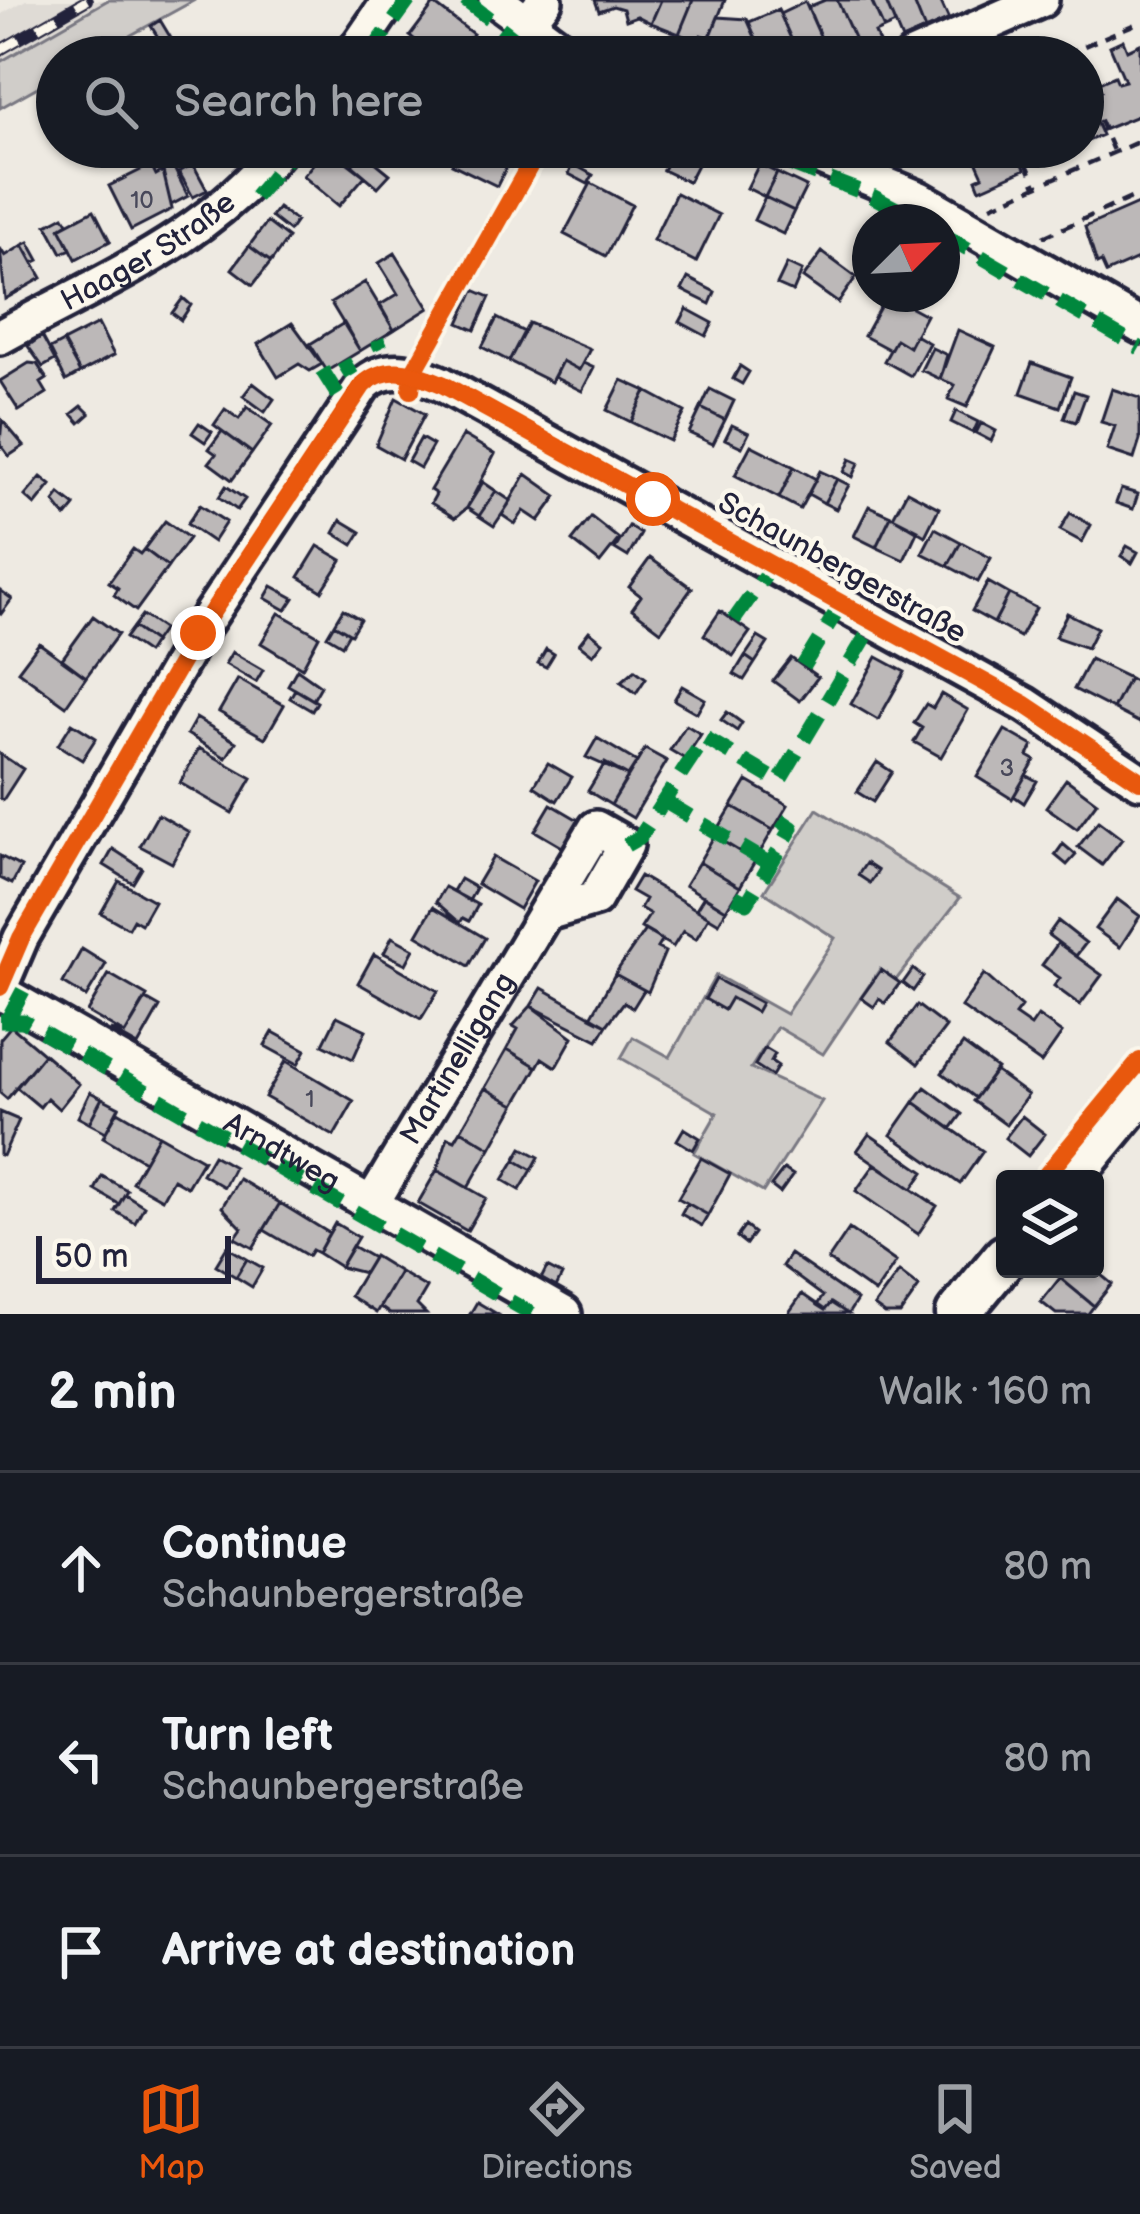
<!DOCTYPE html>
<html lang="en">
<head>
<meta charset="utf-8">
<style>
  body { margin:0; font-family:"Balsamiq Sans",sans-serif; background:#242831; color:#f1f3f6 }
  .controls { position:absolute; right:36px; bottom:36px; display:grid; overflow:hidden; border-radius:12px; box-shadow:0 3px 9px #0004 }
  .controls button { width:108px; height:108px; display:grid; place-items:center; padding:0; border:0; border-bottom:3px solid #363941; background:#171b24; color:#f1f3f6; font:60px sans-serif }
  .compass { position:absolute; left:852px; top:204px; width:108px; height:108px; border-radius:50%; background:#171b24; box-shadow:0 3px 9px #0004; rotate:66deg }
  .scale { position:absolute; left:36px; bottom:30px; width:195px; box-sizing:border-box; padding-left:12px; border:6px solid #22223b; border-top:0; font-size:33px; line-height:42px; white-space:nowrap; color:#22223b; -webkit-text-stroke:9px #fbf7ec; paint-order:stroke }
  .stop { position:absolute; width:36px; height:36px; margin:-27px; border:9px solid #ea580c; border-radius:50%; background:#fff }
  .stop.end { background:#ea580c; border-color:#fff; box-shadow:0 3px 12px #0008 }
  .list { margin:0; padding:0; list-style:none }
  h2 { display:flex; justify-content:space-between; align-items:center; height:156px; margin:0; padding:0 48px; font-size:51px }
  h2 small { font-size:39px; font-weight:400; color:#9ea1a6 }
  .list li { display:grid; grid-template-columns:78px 1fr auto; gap:36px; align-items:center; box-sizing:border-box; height:192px; padding:0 48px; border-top:3px solid #363941 }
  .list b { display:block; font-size:45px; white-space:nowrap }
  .list p { margin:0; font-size:39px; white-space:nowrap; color:#9ea1a6 }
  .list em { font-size:39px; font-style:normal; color:#9ea1a6 }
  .icon { flex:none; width:66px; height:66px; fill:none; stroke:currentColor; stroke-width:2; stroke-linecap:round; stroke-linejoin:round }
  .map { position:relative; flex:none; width:1140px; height:1314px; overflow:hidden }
  .search { position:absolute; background:#171b24; box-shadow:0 3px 9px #0004; left:36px; right:36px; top:36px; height:132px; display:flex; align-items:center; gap:30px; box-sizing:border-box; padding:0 42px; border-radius:66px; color:#9ea1a6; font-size:45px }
  .sheet { height:732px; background:#171b24 }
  nav { display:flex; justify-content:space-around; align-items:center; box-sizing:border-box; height:168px; border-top:3px solid #363941; background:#171b24; font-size:33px; color:#9ea1a6 }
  nav a { display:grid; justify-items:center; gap:6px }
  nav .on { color:#ea580c }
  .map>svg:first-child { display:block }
  .built { fill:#dfdbd5 }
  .green { fill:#d0cdc9; stroke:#797882; stroke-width:3 }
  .building { fill:#bcb8b8; stroke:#22223b; stroke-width:3 }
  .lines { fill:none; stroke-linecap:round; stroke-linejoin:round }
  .minor-casing { stroke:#22223b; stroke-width:42 }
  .major-casing { stroke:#22223b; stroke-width:51 }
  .path { stroke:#22223b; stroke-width:4.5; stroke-dasharray:12 9; stroke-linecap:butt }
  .minor { stroke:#fbf7ec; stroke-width:33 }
  .major { stroke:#fbf7ec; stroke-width:42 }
  .rail-casing { stroke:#22223b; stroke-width:12 }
  .rail { stroke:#fbf7ec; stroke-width:8; stroke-dasharray:22; stroke-linecap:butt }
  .quiet { stroke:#00873e; stroke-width:15; stroke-dasharray:30 15; stroke-linecap:butt }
  .cycleway-casing { stroke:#fbf7ec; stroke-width:26 }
  .cycleway { stroke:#e8590c; stroke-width:18 }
  .route { stroke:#ea580c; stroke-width:15 }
  .labels { text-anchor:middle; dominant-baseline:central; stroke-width:9; stroke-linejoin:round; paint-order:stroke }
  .number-label { font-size:24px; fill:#48485a }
  .street-label { font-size:30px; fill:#22223b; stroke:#fbf7ec }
</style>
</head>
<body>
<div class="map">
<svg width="1140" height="1314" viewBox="0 0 1140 1314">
  <rect width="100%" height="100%" fill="#eeeae2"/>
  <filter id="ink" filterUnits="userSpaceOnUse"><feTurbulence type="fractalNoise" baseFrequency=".00833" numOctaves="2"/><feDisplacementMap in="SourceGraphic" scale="24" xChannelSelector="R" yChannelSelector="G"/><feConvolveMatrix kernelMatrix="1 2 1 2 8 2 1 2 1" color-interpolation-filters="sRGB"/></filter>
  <g filter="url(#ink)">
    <!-- built -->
    <path class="built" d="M26 0H108L0 62V15Z"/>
    <!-- green -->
    <path class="green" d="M108 0H195L91 57H57V76L0 108V62Z
      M817 809 960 898 896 980 880 969 823 1054 777 1027 751 1068 822 1101 763 1192 694 1153 717 1113 621 1058 633 1037 670 1057 716 975 786 1014 835 938 764 892Z"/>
    <!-- building -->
    <path class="building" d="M595 0H661L651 23 637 16 626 20 623 9 613 6 599 11Z
      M661 0H693L679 34 651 23Z
      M693 0H725L710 38 701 35 698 42 679 34Z
      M825 0H837L860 51 847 57 836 51 828 55 808 7Z
      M837 0H871L884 29 875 33 879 43 860 51Z
      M871 0H885L895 24 884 29Z
      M885 0H913L925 30 902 40Z
      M913 0H940L949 20 925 30Z
      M805 2 825 47 808 55 806 50 798 54 780 14Z
      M434 4 473 34 455 57H437L410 36Z
      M778 10 780 14 799 57H764L759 46 749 22Z
      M718 17 747 19 759 46 738 57H723L706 46Z
      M160 20 175 45 166 50 151 26Z
      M469 38 488 52 485 57H455Z
      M1123 40 1127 50 1140 44V115L1100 131 1085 98 1101 91 1097 84 1115 76 1118 83 1125 81 1110 46Z
      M246 41 257 57H223Z
      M297 42 310 57H280Z
      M1083 92 1102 135 1083 143Z
      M186 147H218L199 163Z
      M327 147 365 176 339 206 303 176Z
      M461 147H503L514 152 497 186 452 164Z
      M580 147H609L601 160Z
      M652 147H674L668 158Z
      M674 147 702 155 688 182 663 170Z
      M970 147H1016L1025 169 980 189 976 179 983 176Z
      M1016 147H1075L1023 164Z
      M363 152 390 174 378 187 352 165Z
      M193 164 207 190 193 197 179 172Z
      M573 164 593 175 588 184 569 174Z
      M759 164 777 173 765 197 747 188Z
      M151 165 156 175 163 171 172 209 131 230 109 186Z
      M173 166 188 196 171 205 163 171Z
      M777 173 806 187 794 211 765 197Z
      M591 183 632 205 606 256 564 234Z
      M676 193 719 215 696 262 653 240Z
      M765 197 794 211 783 234 754 220Z
      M1140 203V258L1106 273 1101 262 1097 264 1085 227Z
      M278 208 296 221 289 231 271 217Z
      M94 210 110 241 76 259 60 228Z
      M64 216 68 223 60 228 71 249 62 253 47 225Z
      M267 222 288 238 271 262 249 246Z
      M29 242 39 260 33 263 23 245Z
      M23 245 42 278 5 299 0 248 5 256Z
      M249 246 271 262 253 285 232 269Z
      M822 252 856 277 838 303 803 278Z
      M395 253 429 308 394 330 380 305 398 294 379 263Z
      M787 264 802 271 793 292 777 285Z
      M688 278 715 292 710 304 682 290Z
      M365 282 394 330 360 351 331 303Z
      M474 290 490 297 475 330 459 323Z
      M887 294 926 315 909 347 896 339 890 350 864 336Z
      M183 298 191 305 181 320 172 313Z
      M687 309 713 323 706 336 680 322Z
      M497 318 524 332 509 361 482 347Z
      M292 323 322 364 310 371 299 364 278 377 258 344Z
      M344 323 360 351 327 371 310 344Z
      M529 323 590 349 579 370 562 361 551 382 509 361Z
      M98 324 114 355 80 373 63 342Z
      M958 330 995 347 967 407 948 399 955 385 940 379Z
      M915 335 929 343 911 376 884 361 896 339 909 347Z
      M42 336 55 360 43 367 28 346Z
      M63 342 80 373 66 381 50 349Z
      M932 348 947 355 940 379 921 370Z
      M562 361 579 370 583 363 594 368 582 391 554 377Z
      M29 363 37 364 47 379 41 383 47 393 19 411 0 381Z
      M1032 363 1071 377 1060 407 1021 393Z
      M740 366 749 372 742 384 733 379Z
      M622 380 646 391 631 422 607 410Z
      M253 383 274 399 265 412 243 396Z
      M710 389 734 401 725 420 701 408Z
      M1112 389 1140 398V440L1134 459 1107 450 1115 426 1101 422Z
      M646 391 685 412 670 441 631 422Z
      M1074 391 1086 395 1076 422 1064 418Z
      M396 398 425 414 401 459 376 445Z
      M82 406 90 414 80 423 72 414Z
      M247 407 272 425 252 453 214 425 225 409 239 419Z
      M701 408 725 420 713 444 689 433Z
      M956 411 978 422 973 433 951 422Z
      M2 420 24 446 9 456 0 444Z
      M199 423 212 432 205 442 192 433Z
      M981 423 996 431 991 441 976 433Z
      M732 425 749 433 742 447 725 439Z
      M222 431 252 453 232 480 209 463 216 454 209 449Z
      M463 435 495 454 467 508 455 518 431 503 436 494 430 490Z
      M421 438 433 445 420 468 408 461Z
      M751 445 794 467 779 498 735 475Z
      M850 459 859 463 853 477 844 472Z
      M794 467 816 479 800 509 779 498Z
      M820 471 837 479 824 503 808 494Z
      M526 474 557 496 539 521 524 511 515 524 502 515Z
      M41 477 51 485 35 505 25 496Z
      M837 479 849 485 836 509 824 503Z
      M483 482 496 491 479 516 467 508Z
      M226 486 245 499 237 510 219 497Z
      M1121 489 1138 494 1133 509 1116 503Z
      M496 491 511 501 494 526 479 516Z
      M907 491 939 508 925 536 893 517Z
      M60 494 75 506 66 517 54 502Z
      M200 505 226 522 213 542 187 524Z
      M869 506 891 516 876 547 854 536Z
      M1070 513 1091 525 1082 542 1060 530Z
      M891 516 918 530 904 560 876 547Z
      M591 517 619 539 600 563 572 541Z
      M341 520 361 532 353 545 334 533Z
      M165 521 189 538 168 567 144 549Z
      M629 526 641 534 628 557 615 549Z
      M935 528 961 542 948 566 922 553Z
      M961 542 991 558 978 582 948 566Z
      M318 546 342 560 322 591 299 577Z
      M1127 546 1138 552 1132 563 1121 556Z
      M133 549 140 554 144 549 168 567 136 611 114 595 118 588 109 582Z
      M650 558 692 588 661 631 632 609 641 596 629 587Z
      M988 582 1009 594 994 623 972 611Z
      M272 586 294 598 286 610 265 598Z
      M0 590 12 599 1 614 0 613Z
      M1009 594 1036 608 1020 637 994 623Z
      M343 609 360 619 351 634 334 624Z
      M720 611 750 632 733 656 704 635Z
      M279 613 319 636 302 668 261 643Z
      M1067 613 1097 628 1087 648 1055 637Z
      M142 615 163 629 154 642 133 627Z
      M93 616 118 634 86 677 62 659Z
      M334 624 349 633 342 645 327 636Z
      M133 627 154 642 147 653 125 638Z
      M589 631 603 642 593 655 579 644Z
      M758 637 768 643 755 663 745 656Z
      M39 643 86 677 66 706 18 671Z
      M546 649 554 654 546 667 538 663Z
      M232 652 263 670 256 682 225 664Z
      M745 656 755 663 744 680 734 674Z
      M877 657 905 672 878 720 851 704Z
      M791 658 818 677 800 701 773 681Z
      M1090 659 1129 678 1113 709 1074 689Z
      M297 669 321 686 313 700 288 685Z
      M635 670 646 678 636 693 621 682Z
      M1129 678 1140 684V723L1113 709Z
      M238 679 284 705 265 738 219 712Z
      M682 686 705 699 697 713 674 700Z
      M295 689 317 702 312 711 290 698Z
      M941 694 968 710 941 757 914 742 922 728 914 723 926 704 933 708Z
      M727 712 742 723 737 731 721 720Z
      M196 718 236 742 226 758 187 734Z
      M72 723 96 738 82 760 58 745Z
      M686 725 701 734 685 759 670 750Z
      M1005 730 1033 746 1028 756 1035 760 1012 799 977 777Z
      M597 738 637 762 628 776 586 757Z
      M199 748 252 778 232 813 180 783Z
      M645 749 667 761 633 818 611 805Z
      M0 754 23 769 3 800 0 798Z
      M877 762 892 772 873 802 857 792Z
      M548 763 572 777 557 801 534 786Z
      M605 763 628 776 611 805 588 791Z
      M1026 775 1037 781 1024 803 1014 796Z
      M1066 779 1097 802 1077 829 1046 807Z
      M747 781 788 805 773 830 732 806Z
      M551 804 580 821 564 848 535 831Z
      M732 806 773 830 755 861 714 836Z
      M158 814 189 832 172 863 140 846Z
      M1098 821 1122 839 1102 865 1078 847Z
      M714 836 755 861 740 887 699 862Z
      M1063 844 1076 855 1067 865 1055 855Z
      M113 849 142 868 133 883 104 865Z
      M0 856 21 867 12 884 0 878Z
      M493 857 535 881 519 909 477 884Z
      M699 862 740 887 726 910 685 885Z
      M866 863 878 871 870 883 858 875Z
      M640 876 709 917 696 939 683 931 673 947 641 928 650 914 640 908 645 899 631 891Z
      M460 879 476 888 469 901 453 891Z
      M119 881 154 901 141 924 133 919 128 928 101 913Z
      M445 887 478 905 469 921 463 918 460 923 436 902Z
      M704 896 726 910 719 923 696 909Z
      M1117 899 1140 916 1120 947 1095 929Z
      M433 907 485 938 469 966 417 935Z
      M1058 921 1086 943 1076 956 1048 935Z
      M645 930 662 940 657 948 665 952 648 992 615 974Z
      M392 937 414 949 406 964 384 953Z
      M1058 943 1102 975 1080 1005 1054 986 1060 978 1042 965Z
      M82 949 106 964 86 997 63 983Z
      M374 954 438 991 421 1019 358 983Z
      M913 969 923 977 913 991 903 983Z
      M881 970 900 983 885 1003 879 999 874 1007 861 998Z
      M109 974 147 996 125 1034 87 1012Z
      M615 974 644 990 633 1008 624 1002 607 1025 591 1017Z
      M984 974 1021 1007 1015 1015 1031 1026 1038 1016 1062 1033 1041 1063 961 1007Z
      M716 979 761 1003 756 1012 731 998 724 1010 705 999Z
      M542 988 607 1025 598 1040 531 1006Z
      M146 999 160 1007 138 1046 110 1030 125 1034Z
      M917 1005 946 1027 918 1064 890 1042Z
      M531 1006 573 1037 556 1067 542 1058 537 1067 507 1049 518 1029 513 1026Z
      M337 1016 366 1030 353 1059 323 1044Z
      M11 1026 44 1054 7 1099 0 1093V1039Z
      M273 1032 306 1050 298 1064 265 1046Z
      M963 1044 997 1069 975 1098 942 1073Z
      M765 1048 775 1054 771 1061 778 1066 772 1076 755 1065Z
      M507 1049 537 1067 515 1105 485 1088Z
      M44 1054 79 1084 59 1109 47 1098 40 1107 16 1087Z
      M286 1061 354 1101 334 1136 265 1097Z
      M995 1071 1028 1095 1006 1125 973 1101Z
      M925 1087 962 1114 951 1129 914 1102Z
      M485 1088 515 1105 491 1148 461 1130Z
      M90 1092 102 1098 89 1123 78 1117Z
      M102 1098 119 1107 106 1132 89 1123Z
      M914 1102 983 1151 960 1184 891 1135Z
      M118 1111 159 1135 144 1161 103 1137Z
      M0 1112 19 1120 3 1156 0 1155Z
      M1022 1116 1045 1134 1028 1156 1005 1138Z
      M684 1128 700 1138 693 1150 677 1140Z
      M461 1130 491 1148 468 1188 437 1170 448 1137 455 1140Z
      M869 1134 924 1172 912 1189 857 1151Z
      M159 1135 203 1160 187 1187 173 1179 162 1199 132 1182Z
      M522 1148 539 1157 532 1170 515 1160Z
      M213 1155 234 1167 224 1187 202 1174Z
      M701 1158 730 1174 708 1215 678 1198Z
      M515 1160 532 1170 520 1190 503 1180Z
      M875 1164 937 1206 918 1234 856 1191Z
      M784 1169 793 1175 780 1193 771 1186Z
      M437 1170 486 1198 467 1231 418 1203Z
      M102 1176 127 1190 119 1204 95 1190Z
      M239 1179 280 1203 253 1248 235 1238 242 1228 222 1207Z
      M125 1194 144 1206 135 1223 115 1211Z
      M280 1203 329 1233 318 1253 312 1250 308 1256 264 1230Z
      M687 1203 708 1215 702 1226 681 1214Z
      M335 1223 358 1237 340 1267 318 1253Z
      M745 1226 754 1233 746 1244 737 1237Z
      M849 1229 896 1262 875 1293 828 1260Z
      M352 1246 373 1258 364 1273 340 1267Z
      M227 1247 247 1259 236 1277 216 1265Z
      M790 1254 857 1300 848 1314 831 1303 825 1310 817 1305 823 1296 782 1266Z
      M374 1256 400 1272 376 1313 350 1296Z
      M247 1259 263 1268 252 1287 236 1277Z
      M547 1267 562 1275 556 1287 541 1279Z
      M1068 1269H1094L1112 1284 1094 1306 1060 1278Z
      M400 1272 427 1288 417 1305 426 1314H390L380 1307Z
      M899 1272 919 1287 900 1314H885L874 1306Z
      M1060 1278 1094 1306 1088 1314H1056L1041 1302Z
      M802 1294 825 1310 831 1303 848 1314H788Z
      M477 1302 497 1314H470Z"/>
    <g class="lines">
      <!-- minor casing -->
      <g class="minor-casing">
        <g id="minor">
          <path d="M496 0 573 57"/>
          <path d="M525 26 545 0"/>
          <path d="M351 57 390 0"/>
          <path d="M912 57 1041 0"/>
          <path d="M794 147 920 199 1140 326"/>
          <path id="s1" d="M0 337C104 279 204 242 281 147"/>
          <path d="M0 987 21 938 198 633 363 385C387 363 414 372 442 384L1026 705 1140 781"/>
          <path id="s2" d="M0 992 564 1314"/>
          <path id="s3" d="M372 1203 596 828 626 845 595 899 547 913"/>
        </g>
      </g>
      <!-- major casing -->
      <g class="major-casing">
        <path id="major" d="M1069 1179 1140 1093
          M958 1314 1005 1257"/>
      </g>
      <!-- path -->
      <path class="path" d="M601 54 620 57
        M1072 57 1070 52 1140 22
        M1083 81 1114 153
        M1026 162 1036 185
        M911 163 919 147
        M991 206 1140 141
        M1043 237 1140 194"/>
      <!-- minor -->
      <use href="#minor" class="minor"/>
      <!-- major -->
      <use href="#major" class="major"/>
      <!-- rail casing -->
      <g class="rail-casing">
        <path id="rail" d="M0 50 87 0"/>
      </g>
      <!-- rail -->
      <use href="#rail" class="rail"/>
      <!-- quiet -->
      <path class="quiet" d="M465 0 538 57
        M368 57 409 0
        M598 57 599 55
        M746 147 872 196 921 222
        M255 197 297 147
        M942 234 1140 348
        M377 340 381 348
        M343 361 352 376
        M322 370 339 397
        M734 620 765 576
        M803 666 835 614
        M664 801 770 864
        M626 845 640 837 705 738 779 782 878 616
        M734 896 747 903 792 828 780 820
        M9 1017 25 987
        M0 1021H24L532 1314"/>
      <!-- cycleway casing -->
      <g class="cycleway-casing">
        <path id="cycleway" d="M411 390 413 373 540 147
          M0 987 21 938 198 633 363 385C387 363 414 372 442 384L1026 705 1140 781
          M1043 1179 1140 1061"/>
      </g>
      <!-- cycleway -->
      <use href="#cycleway" class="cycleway"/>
    </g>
  </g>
  <g class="lines" filter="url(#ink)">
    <!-- route -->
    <path class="route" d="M198 633 362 385C387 363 414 372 442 384L653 499"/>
  </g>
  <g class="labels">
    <!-- number labels -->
    <g class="number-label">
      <text x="142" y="200">10</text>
      <text x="1007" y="768">3</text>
      <text x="310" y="1099">1</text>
    </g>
    <!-- street labels -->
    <g class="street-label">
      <text stroke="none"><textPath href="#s1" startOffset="171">Haager Straße</textPath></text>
      <text transform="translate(842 568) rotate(29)">Schaunbergerstraße</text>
      <text stroke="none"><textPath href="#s3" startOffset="168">Martinelligang</textPath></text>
      <text stroke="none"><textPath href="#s2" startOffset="324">Arndtweg</textPath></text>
    </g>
  </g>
</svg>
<div class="controls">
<button><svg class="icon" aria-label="layers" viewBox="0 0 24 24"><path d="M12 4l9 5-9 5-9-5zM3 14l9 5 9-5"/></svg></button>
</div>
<svg class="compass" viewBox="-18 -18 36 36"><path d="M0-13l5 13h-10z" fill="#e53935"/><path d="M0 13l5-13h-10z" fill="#9ea1a6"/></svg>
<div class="scale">50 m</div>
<div class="stop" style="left:653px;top:499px"></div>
<div class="stop end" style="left:198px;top:633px"></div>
<div class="search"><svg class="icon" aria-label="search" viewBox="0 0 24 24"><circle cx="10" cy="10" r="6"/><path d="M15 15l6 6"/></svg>Search here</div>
</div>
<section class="sheet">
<h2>2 min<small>Walk · 160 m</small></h2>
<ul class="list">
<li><svg class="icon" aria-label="ahead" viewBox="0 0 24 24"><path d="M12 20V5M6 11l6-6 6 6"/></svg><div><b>Continue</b><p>Schaunbergerstraße</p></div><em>80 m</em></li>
<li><svg class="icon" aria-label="left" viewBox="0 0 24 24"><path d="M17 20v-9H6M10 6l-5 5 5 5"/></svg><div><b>Turn left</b><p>Schaunbergerstraße</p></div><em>80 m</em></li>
<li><svg class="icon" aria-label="arrive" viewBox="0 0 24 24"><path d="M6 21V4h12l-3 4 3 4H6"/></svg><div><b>Arrive at destination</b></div></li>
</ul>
</section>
<nav>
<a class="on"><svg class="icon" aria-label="map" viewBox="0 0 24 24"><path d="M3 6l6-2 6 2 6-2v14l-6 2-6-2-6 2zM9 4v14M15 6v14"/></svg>Map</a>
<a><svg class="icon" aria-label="directions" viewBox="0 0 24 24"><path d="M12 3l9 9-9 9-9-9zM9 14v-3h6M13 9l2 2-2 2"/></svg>Directions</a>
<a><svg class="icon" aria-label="saved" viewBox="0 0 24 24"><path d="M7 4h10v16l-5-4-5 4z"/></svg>Saved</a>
</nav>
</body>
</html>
